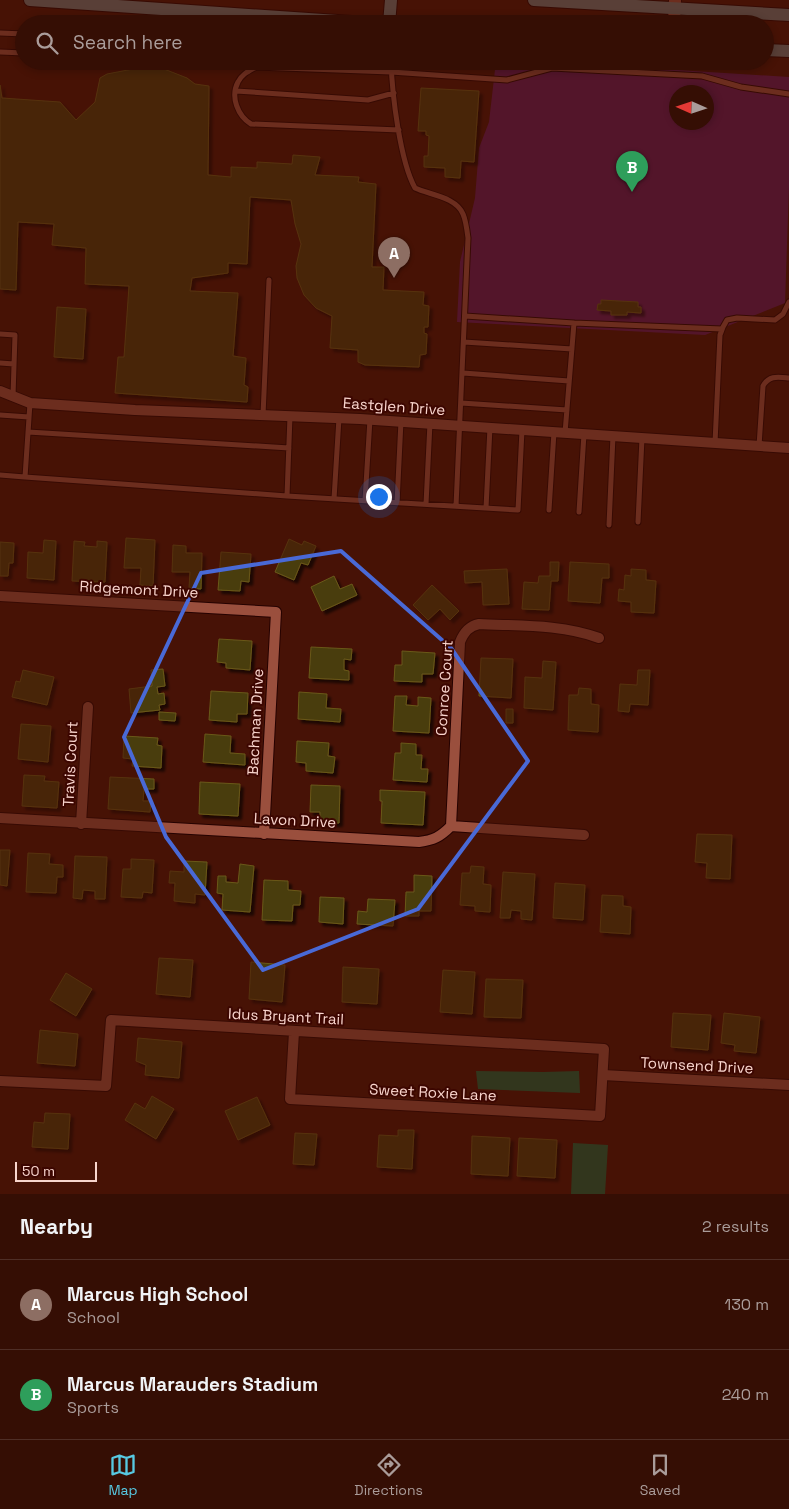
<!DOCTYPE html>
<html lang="en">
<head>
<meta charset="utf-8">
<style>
  body { margin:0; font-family:"Space Grotesk",sans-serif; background:#3d170e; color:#f1f3f6 }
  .compass { position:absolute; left:669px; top:85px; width:45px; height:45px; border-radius:50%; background:#350e04; box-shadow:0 2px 8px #0003; rotate:273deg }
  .scale { position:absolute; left:15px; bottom:12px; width:82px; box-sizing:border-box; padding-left:5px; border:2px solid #f9d5cd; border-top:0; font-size:14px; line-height:18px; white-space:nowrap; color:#f9d5cd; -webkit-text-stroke:4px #3c0600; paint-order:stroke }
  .you { position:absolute; left:378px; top:496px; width:18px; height:18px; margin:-12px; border:4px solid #fff; border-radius:50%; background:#1a73e8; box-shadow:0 0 0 8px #1a73e833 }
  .badge { display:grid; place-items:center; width:32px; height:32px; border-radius:50%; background:#57c9e2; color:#fff; font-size:16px; font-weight:700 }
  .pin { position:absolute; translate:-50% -41px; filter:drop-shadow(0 1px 2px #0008) }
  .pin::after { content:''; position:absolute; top:26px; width:18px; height:15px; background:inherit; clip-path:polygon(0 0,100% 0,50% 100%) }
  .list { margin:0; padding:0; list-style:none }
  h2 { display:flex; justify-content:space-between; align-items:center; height:65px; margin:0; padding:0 20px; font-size:21px }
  h2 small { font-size:16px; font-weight:400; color:#aa9c9a }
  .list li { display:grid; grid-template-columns:32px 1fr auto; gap:15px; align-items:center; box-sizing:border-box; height:90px; padding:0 20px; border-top:1px solid #4f2e26 }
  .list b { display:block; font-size:19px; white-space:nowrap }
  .list p { margin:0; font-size:16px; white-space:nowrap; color:#aa9c9a }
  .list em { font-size:16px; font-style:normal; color:#aa9c9a }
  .icon { flex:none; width:28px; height:28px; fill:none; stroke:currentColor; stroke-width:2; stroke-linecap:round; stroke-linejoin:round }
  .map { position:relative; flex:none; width:789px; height:1194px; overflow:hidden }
  .search { position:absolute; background:#350e04; box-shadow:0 2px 8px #0003; left:15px; right:15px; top:15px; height:55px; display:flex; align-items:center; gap:12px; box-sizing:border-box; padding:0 18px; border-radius:28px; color:#aa9c9a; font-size:19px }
  .sheet { height:245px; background:#350e04 }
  nav { display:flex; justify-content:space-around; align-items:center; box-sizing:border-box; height:70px; border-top:1px solid #4f2e26; background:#350e04; font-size:14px; color:#aa9c9a }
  nav a { display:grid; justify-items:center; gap:2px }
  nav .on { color:#57c9e2 }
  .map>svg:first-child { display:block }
  .green { fill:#631958; fill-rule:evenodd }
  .water { fill:#1a633a }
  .building { fill:#4a3d0f; stroke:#695818; filter:url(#shadow) }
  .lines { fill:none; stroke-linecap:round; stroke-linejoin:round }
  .service-casing { stroke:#250200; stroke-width:7 }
  .minor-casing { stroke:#250200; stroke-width:12 }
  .tertiary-casing { stroke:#250200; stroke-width:14 }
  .secondary-casing { stroke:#250200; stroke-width:14 }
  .service { stroke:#9a4f3d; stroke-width:5 }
  .minor { stroke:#9a4f3d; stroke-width:10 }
  .tertiary { stroke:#9a4f3d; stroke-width:12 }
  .secondary { stroke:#707673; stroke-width:12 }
  .marked { fill:none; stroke:#4969d6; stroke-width:4; stroke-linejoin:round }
  .labels { text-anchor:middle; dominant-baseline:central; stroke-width:4; stroke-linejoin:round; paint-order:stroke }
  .street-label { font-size:15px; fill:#f9d5cd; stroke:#3c0600 }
</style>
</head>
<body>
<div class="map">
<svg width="789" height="1194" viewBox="0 0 789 1194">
  <defs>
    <filter id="shadow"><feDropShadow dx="3.5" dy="3.5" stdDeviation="1" flood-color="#0009"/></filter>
  </defs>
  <rect width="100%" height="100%" fill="#471206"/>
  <!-- green -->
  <path class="green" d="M496 61H535L789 77V187L785 303 705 335 457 322 460 262 475 198 479 148 489 122ZM676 92H706V122H676Z"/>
  <!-- water -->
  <path class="water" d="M476 1071 543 1072 579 1071 580 1093 478 1089Z
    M573 1143 608 1145 605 1194H571Z"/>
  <!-- building -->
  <path class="building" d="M136 61H161L164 69 187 78 195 84 209 86 208 175 231 177V167L257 168V162L292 164 293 155 320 157 315 175 359 177 358 182 376 184 372 267H384L383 290 424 292 423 305 429 306 428 327H424V333L427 334 426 354 420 355 419 367 365 365 358 362V350L330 348 332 316 316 308 304 295 297 278 296 266 301 244 295 224 291 200 250 197 247 264 228 263V273L192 278 190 291 238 293 233 356 246 358 244 385 248 387 247 402 115 393 118 357H124L129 286 85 284 86 248 52 245 54 224 18 222 16 290 0 289V85L2 98 60 102 76 120 95 102 100 78 107 74 133 69Z
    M421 88 479 91 474 162 461 161 460 178 445 177V168L424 167V156H428L429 136 426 135V131H418Z
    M601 300 638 302V307H641V313L627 312V315H611V311L597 310 598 304H601Z
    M57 307 86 309 83 359 54 357Z
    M126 538 155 540 153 586 140 585 141 568H124Z
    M289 539 302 545 304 541 316 546 308 565 301 563 294 580 275 572Z
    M44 540 56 541 54 580 27 578 28 552 43 553Z
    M74 541 85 542 84 546 97 547V541L107 542 105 582 72 581Z
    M0 542 14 543 13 563H9L8 576H0Z
    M173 545 186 546V553H202L201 589 189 588 190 572H172Z
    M221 552 251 554 249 582 241 581 240 591 218 590Z
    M550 562H559L558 581H551L549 610 522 609 524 582 538 583 539 576H550Z
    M570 562 609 564V578H602L600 603 568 601Z
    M507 569 509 604 483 605 482 582 465 583 464 571Z
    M631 569 646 570V580L656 581 654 613 631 612V602L618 601 619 589 624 590 625 575 631 576Z
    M334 576 340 589 352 584 357 595 322 611 311 587Z
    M432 585 459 611 450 620 440 609 428 620 413 605Z
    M219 639 252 641 250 670 226 668V663L217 662Z
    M311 647 352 649 351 660 344 659V670L349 671V680L309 678Z
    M402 651 435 653 433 674H422V682L394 681 395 665H402Z
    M481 658 513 659 511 698 479 696Z
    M543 661 556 662 553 710 524 708 525 677 542 678Z
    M163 669 165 686 157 687 158 694 164 693 165 704 159 705 160 710 131 713 129 689 152 686 151 670Z
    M23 670 54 677 47 705 12 697 16 681 20 682Z
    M638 670H650L648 705 630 704 629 712 618 711 620 684 637 685Z
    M579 688 591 689V704L599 705 598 732 568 730 569 695H578Z
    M211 691 248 693 247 714H237V722L209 720Z
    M299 692 327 694 326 708 341 709 340 722 298 719Z
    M395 696H407L406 705 418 706V697L431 698 429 733 393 731Z
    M506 709H513V723H506Z
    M159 712 176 713 175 721 159 720Z
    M21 724 51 726 48 762 18 759Z
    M205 734 231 736 230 753 245 754V765L203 762Z
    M124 736 158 738 157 745 162 746 161 768 132 766 133 759 123 758Z
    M297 741 329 743 328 756 335 757 333 773 306 771V763L296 762Z
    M401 743 416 744V755H422L421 769H428L427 782 393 780 395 753H401Z
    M24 775 45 776 44 781 59 782 57 808 22 806Z
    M110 777 154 779V789H144L143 801H151L150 812 108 809Z
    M200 782 240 784 238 816 199 814Z
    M311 785 340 786 339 823H320V812H310Z
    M380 790 425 792 423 825 381 823 382 801H380Z
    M697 834 732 835 730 879 706 878 707 863 695 862Z
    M0 850H10L7 886 0 885Z
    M28 853 50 854 49 864 63 865V877H57L56 893 26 892Z
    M75 856 107 857 105 899H95V891L83 890 82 899 73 898Z
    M131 859 154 860 152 893 143 892 142 898 121 897 123 869H131Z
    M184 861 207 862 205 895 195 894V903L174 901 175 883H169L170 871 184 872Z
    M240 864 254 866 250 912 222 910 223 894 217 893 218 876H226V882L238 883Z
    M471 866 484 867 483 884 491 885 490 912 475 911V906L460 905 462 873H470Z
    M503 872 535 874 532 920 521 919V911L511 910 510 918H500Z
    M414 875 432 876 431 911H419V916H405L406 892H414Z
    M264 880 288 881V890L301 891 300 905H293L292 921 262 920Z
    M555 883 585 885 583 920 553 918Z
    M602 895 623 896V906L631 907 630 934 600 932Z
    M320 897 344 898 343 924 319 922Z
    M368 899 395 900 393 926 357 924 358 911 367 912Z
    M159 958 193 960 190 997 156 994Z
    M251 962 285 965 282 1002 249 999Z
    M343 967 379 969 377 1004 342 1002Z
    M443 970 475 972 472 1014 440 1012Z
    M66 973 92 989 76 1016 50 1000Z
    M486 979 523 980 521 1018 484 1017Z
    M673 1013 711 1015 708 1050 671 1047Z
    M724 1013 760 1017 756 1053 734 1051 735 1045 721 1043Z
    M40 1030 78 1034 75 1066 37 1063Z
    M138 1038 182 1042 179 1078 145 1075 146 1065 136 1061Z
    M152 1096 174 1109 156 1139 125 1120 135 1103 145 1109Z
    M257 1097 270 1125 238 1140 225 1111Z
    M45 1113 70 1114 68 1149 32 1147 34 1122 44 1123Z
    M398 1130H414L412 1169 377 1167 379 1135 398 1136Z
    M295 1133 317 1134 314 1165 293 1164Z
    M472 1136 510 1138 508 1176 471 1174Z
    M519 1138 557 1140 555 1178 517 1176Z"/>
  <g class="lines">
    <!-- service casing -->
    <g class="service-casing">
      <path id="service" d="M168 9 169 24
        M0 33 24 34
        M0 52 24 53
        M391 61C392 94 400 161 415 188 430 195 456 197 463 214 466 221 467 230 468 238L456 506
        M236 91 368 100 394 93
        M399 130 251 124C238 116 230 97 238 82 242 74 249 71 256 67L391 72 507 80 552 68 702 76 741 87 789 94
        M465 316 574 323
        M0 334 15 335 13 396
        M464 342 572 349
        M0 363 14 364
        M463 373 569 381
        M461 403 567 410
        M0 415 29 417
        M263 415 269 280
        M290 416 287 496 518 510 522 430
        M28 432 289 448
        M565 433 574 323 722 329
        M715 443 720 335 723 327 727 320 737 318 775 320 783 314 789 302
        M759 446 763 386C769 375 778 377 789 378
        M0 475 25 477 30 403
        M25 477 287 496
        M334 499 339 418
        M365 501 370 419
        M397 503 401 421
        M426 504 430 423
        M486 508 490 427
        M549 510 554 432
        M579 512 584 434
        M638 522 642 438
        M609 525 613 436"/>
    </g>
    <!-- minor casing -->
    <g class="minor-casing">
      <path id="minor" d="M0 391 30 403 135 410 360 419 789 448
        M0 596 276 612 264 834
        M0 818 419 842C434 840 440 837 451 826L584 835
        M81 824 88 707
        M451 826 460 642C464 632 469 626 479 624 518 626 561 624 599 638
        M603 1075 789 1085
        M0 1081 106 1086 111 1020 604 1049 600 1116 290 1099 294 1032"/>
    </g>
    <!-- tertiary casing -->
    <g class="tertiary-casing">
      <path id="tertiary" d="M674 24 675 0"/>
    </g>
    <!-- secondary casing -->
    <g class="secondary-casing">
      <path id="secondary" d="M30 0 381 24
        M534 0 789 15
        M389 24 391 0
        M765 50 789 51"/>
    </g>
    <!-- service -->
    <use href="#service" class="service"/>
    <!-- minor -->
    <use href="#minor" class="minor"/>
    <!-- tertiary -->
    <use href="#tertiary" class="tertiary"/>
    <!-- secondary -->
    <use href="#secondary" class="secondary"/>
  </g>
  <!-- marked area -->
  <path d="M0 0H789V1194H0ZM341 551 451 648 528 761 418 909 263 970 166 837 124 737 201 573Z" fill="#471206" fill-opacity=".55" fill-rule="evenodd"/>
  <path class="marked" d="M341 551 451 648 528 761 418 909 263 970 166 837 124 737 201 573Z"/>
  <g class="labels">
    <!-- street labels -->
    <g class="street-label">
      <text transform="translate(394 406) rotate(4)">Eastglen Drive</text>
      <text transform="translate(139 589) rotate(3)">Ridgemont Drive</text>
      <text transform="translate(444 688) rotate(-86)">Conroe Court</text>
      <text transform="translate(255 722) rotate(-87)">Bachman Drive</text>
      <text transform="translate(70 764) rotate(-87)">Travis Court</text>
      <text transform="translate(295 820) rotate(3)">Lavon Drive</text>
      <text transform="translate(286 1016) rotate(3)">Idus Bryant Trail</text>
      <text transform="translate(697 1065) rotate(3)">Townsend Drive</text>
      <text transform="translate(433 1092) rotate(3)">Sweet Roxie Lane</text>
    </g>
  </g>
</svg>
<svg class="compass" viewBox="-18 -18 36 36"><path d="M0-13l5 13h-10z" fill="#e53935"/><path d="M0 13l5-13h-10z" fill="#aa9c9a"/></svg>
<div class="scale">50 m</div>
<div class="you"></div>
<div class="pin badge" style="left:394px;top:278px;background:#8d6e63">A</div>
<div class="pin badge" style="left:632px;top:192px;background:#2e9e5b">B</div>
<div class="search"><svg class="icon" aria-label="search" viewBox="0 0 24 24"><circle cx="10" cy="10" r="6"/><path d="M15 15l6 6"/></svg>Search here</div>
</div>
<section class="sheet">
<h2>Nearby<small>2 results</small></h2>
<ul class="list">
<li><span class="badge" style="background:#8d6e63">A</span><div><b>Marcus High School</b><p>School</p></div><em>130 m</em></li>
<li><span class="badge" style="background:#2e9e5b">B</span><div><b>Marcus Marauders Stadium</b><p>Sports</p></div><em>240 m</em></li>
</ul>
</section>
<nav>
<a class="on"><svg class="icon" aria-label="map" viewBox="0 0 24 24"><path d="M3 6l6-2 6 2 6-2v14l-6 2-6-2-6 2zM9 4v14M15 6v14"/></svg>Map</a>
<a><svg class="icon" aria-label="directions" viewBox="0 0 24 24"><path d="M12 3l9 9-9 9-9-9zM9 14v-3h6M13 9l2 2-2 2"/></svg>Directions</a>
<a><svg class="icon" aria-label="saved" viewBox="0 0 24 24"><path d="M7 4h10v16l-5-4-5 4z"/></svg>Saved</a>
</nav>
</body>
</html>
